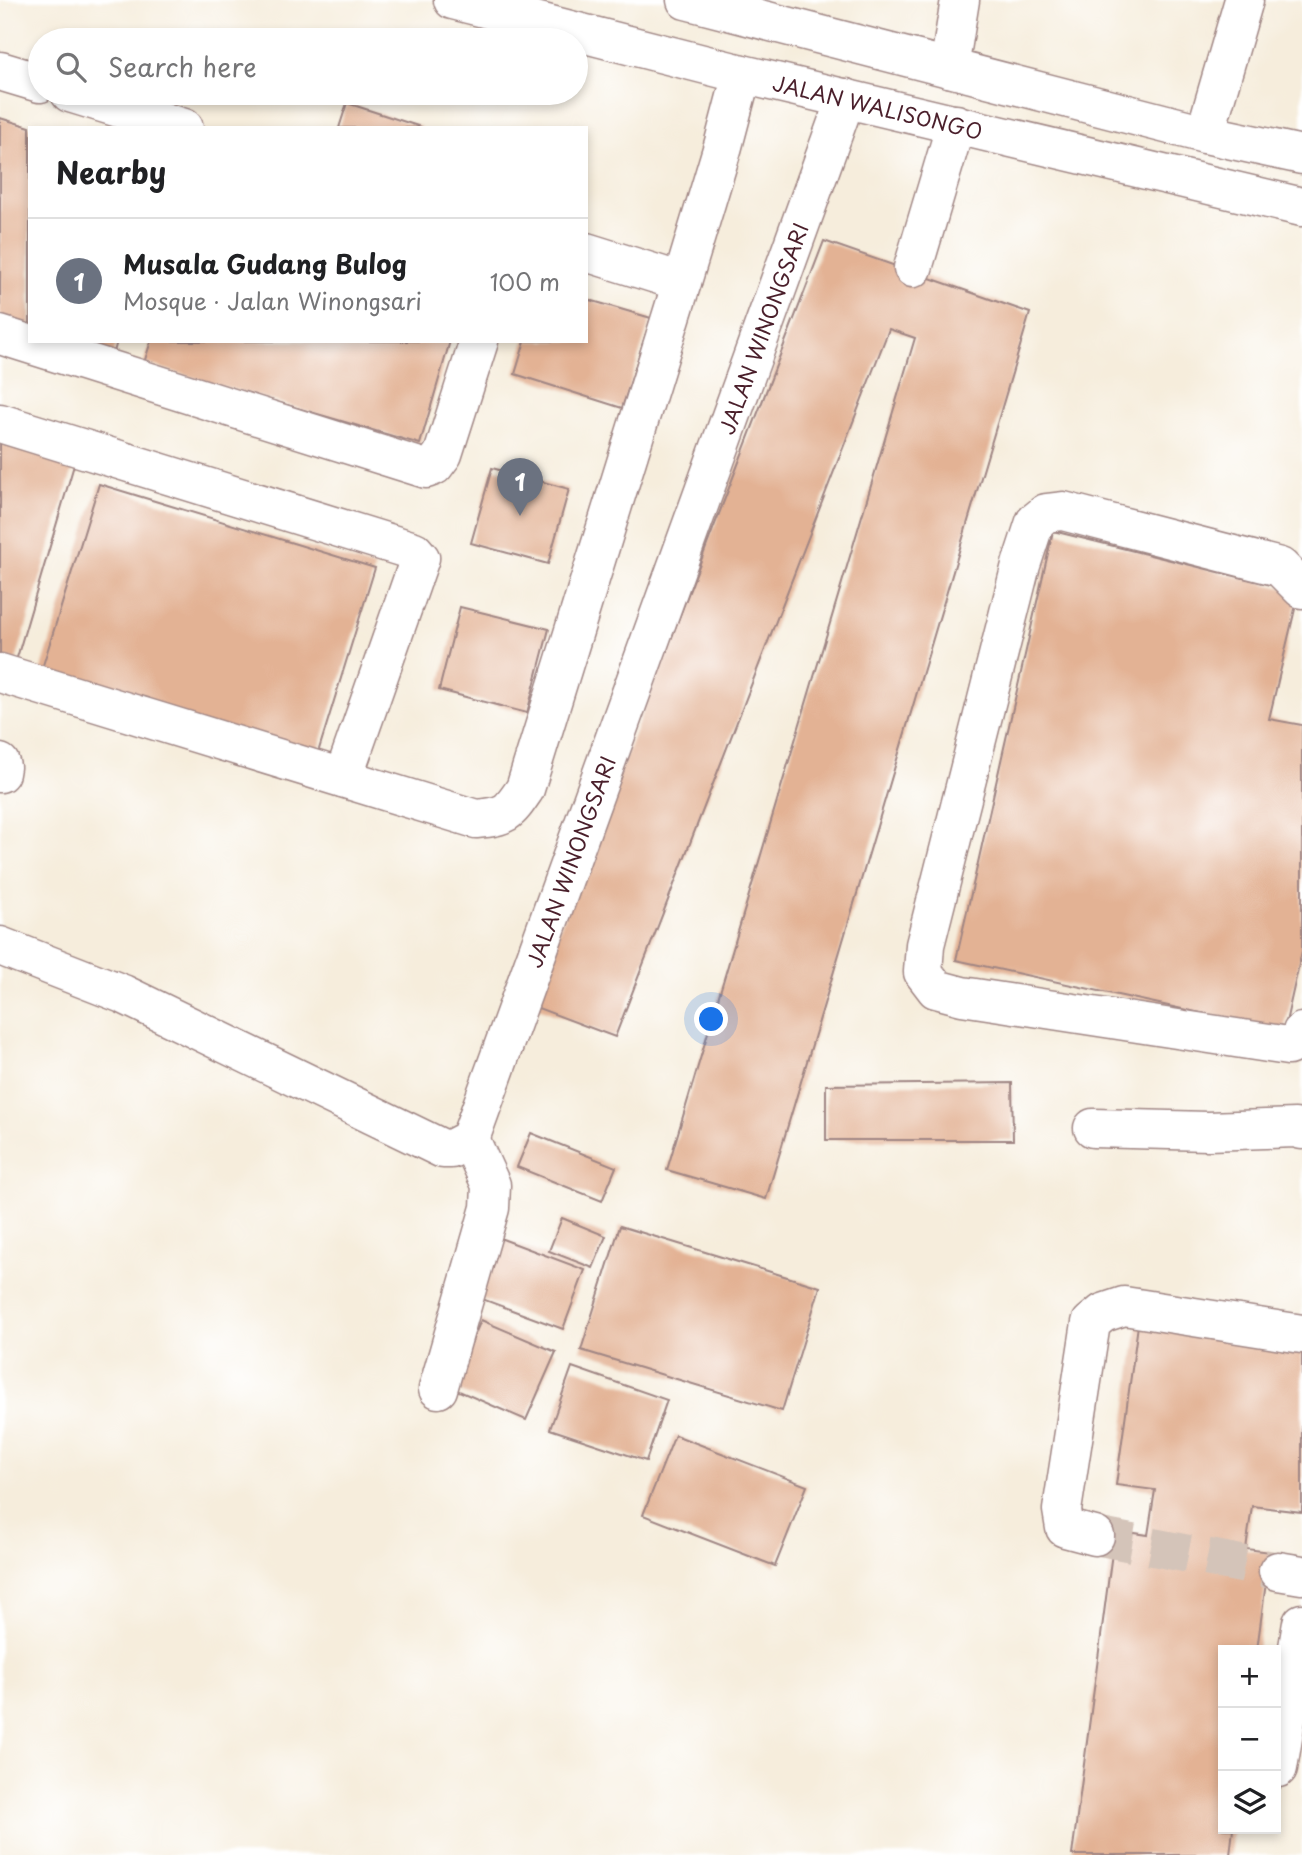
<!DOCTYPE html>
<html lang="en">
<head>
<meta charset="utf-8">
<style>
  body { margin:0; font-family:"Playpen Sans",sans-serif; background:#f6f6f6; color:#202124 }
  .controls { position:absolute; right:21px; bottom:21px; display:grid; overflow:hidden; border-radius:0px; box-shadow:0 4px 10px #0003 }
  .controls button { width:63px; height:63px; display:grid; place-items:center; padding:0; border:0; border-bottom:2px solid #e0e0e0; background:#fff; color:#202124; font:35px sans-serif }
  .you { position:absolute; left:712px; top:1020px; width:24px; height:24px; margin:-18px; border:5px solid #fff; border-radius:50%; background:#1a73e8; box-shadow:0 0 0 10px #1a73e833 }
  .badge { display:grid; place-items:center; width:46px; height:46px; border-radius:50%; background:#1f6fb2; color:#fff; font-size:23px; font-weight:700 }
  .pin { position:absolute; translate:-50% -58px; filter:drop-shadow(0 2px 4px #0008) }
  .pin::after { content:''; position:absolute; top:37px; width:24px; height:21px; background:inherit; clip-path:polygon(0 0,100% 0,50% 100%) }
  .list { margin:0; padding:0; list-style:none }
  h2 { display:flex; justify-content:space-between; align-items:center; height:91px; margin:0; padding:0 28px; font-size:30px }
  h2 small { font-size:23px; font-weight:400; color:#757577 }
  .list li { display:grid; grid-template-columns:46px 1fr auto; gap:21px; align-items:center; box-sizing:border-box; height:126px; padding:0 28px; border-top:2px solid #e0e0e0 }
  .list b { display:block; font-size:26px; white-space:nowrap }
  .list p { margin:0; font-size:23px; white-space:nowrap; color:#757577 }
  .list em { font-size:23px; font-style:normal; color:#757577 }
  .icon { flex:none; width:38px; height:38px; fill:none; stroke:currentColor; stroke-width:2; stroke-linecap:round; stroke-linejoin:round }
  .map { position:relative; flex:none; width:1302px; height:1855px; overflow:hidden }
  .search { position:absolute; background:#fff; box-shadow:0 4px 10px #0003; left:28px; top:28px; width:560px; height:77px; display:flex; align-items:center; gap:18px; box-sizing:border-box; padding:0 24px; border-radius:38px; color:#757577; font-size:26px }
  .panel { position:absolute; background:#fff; box-shadow:0 4px 10px #0003; left:28px; top:126px; width:560px; height:217px; border-radius:0px }
  .map>svg:first-child { display:block }
  .building { fill:#e3b294 }
  .lines { fill:none; stroke-linecap:round; stroke-linejoin:round }
  .minor-tunnel { stroke:#d4c4b9; stroke-width:38; stroke-dasharray:38 19; stroke-linecap:butt }
  .minor-casing { stroke:#a08684; stroke-width:41 }
  .highway-casing { stroke:#a08684; stroke-width:41 }
  .minor { stroke:#fff; stroke-width:38 }
  .highway { stroke:#fff; stroke-width:38 }
  .labels { text-anchor:middle; dominant-baseline:central; stroke-width:7; stroke-linejoin:round; paint-order:stroke }
  .street-label { font-size:21px; fill:#4a1f2b; stroke:#fff }
</style>
</head>
<body>
<div class="map">
<svg width="1302" height="1855" viewBox="0 0 1302 1855">
  <rect width="100%" height="100%" fill="#fff"/>
  <filter id="ink" filterUnits="userSpaceOnUse"><feTurbulence type="fractalNoise" baseFrequency=".0143" numOctaves="2"/><feDisplacementMap in="SourceGraphic" scale="14" xChannelSelector="R" yChannelSelector="G"/><feConvolveMatrix kernelMatrix="1 2 1 2 8 2 1 2 1" color-interpolation-filters="sRGB"/></filter>
  <filter id="wash" filterUnits="userSpaceOnUse"><feTurbulence type="fractalNoise" baseFrequency=".00686" numOctaves="4" result="noise"/><feDisplacementMap in="SourceGraphic" scale="28" xChannelSelector="R" yChannelSelector="G"/><feGaussianBlur stdDeviation="1.57" result="paint"/><feColorMatrix in="noise" values="0 0 0 0 0 0 0 0 0 0 0 0 0 0 0 0 0 1.4 0 .05"/><feComposite in="paint" operator="in"/></filter>
  <g filter="url(#wash)">
    <rect width="100%" height="100%" fill="#f6eddc"/>
    <g id="blocks">
      <!-- building -->
      <path class="building" d="M347 103 421 127V128H339Z
        M0 118 30 127V330L0 321Z
        M824 241 1030 313 766 1199 667 1170 915 338 889 329 615 1037 530 1005Z
        M586 299 651 318 622 408 515 374 525 341H586Z
        M68 341H117L113 356Z
        M151 341H450L420 444 144 363Z
        M0 443 74 465 16 661 0 657Z
        M492 468 569 489 548 564 471 543Z
        M99 484 375 568 316 759 40 675Z
        M1053 531 1299 592 1269 719 1302 725V951L1284 1031 956 960Z
        M460 607 549 629 527 713 439 690Z
        M1012 1083 1013 1140H826V1085Z
        M531 1133 616 1167 602 1201 517 1167Z
        M562 1218 606 1236 593 1268 549 1251Z
        M620 1226 820 1287 782 1411 581 1350Z
        M489 1234 585 1270 563 1329 466 1293Z
        M481 1320 556 1352 526 1420 452 1388Z
        M1138 1325 1302 1347V1512L1252 1506 1246 1549 1270 1552 1257 1650H1223V1829H1233L1230 1855H1072L1115 1530 1148 1535 1155 1490 1116 1485Z
        M572 1367 667 1400 646 1461 550 1429Z
        M675 1435 807 1486 775 1566 643 1515Z"/>
    </g>
  </g>
  <g filter="url(#ink)">
    <use href="#blocks" fill-opacity="0" stroke="#a08684" stroke-width="2"/>
    <g class="lines">
      <!-- minor-tunnel -->
      <path class="minor-tunnel" d="M1095 1536 1278 1571"/>
      <!-- minor casing -->
      <g class="minor-casing">
        <g id="minor">
          <path d="M949 68 960 0"/>
          <path d="M0 71 40 83"/>
          <path d="M70 93 184 128"/>
          <path d="M1205 134 1244 0"/>
          <path d="M586 252 682 282"/>
          <path d="M913 268 956 124"/>
          <path d="M0 335 426 469 434 466 443 454 479 341"/>
          <path d="M0 423 414 551 420 558 343 778"/>
          <path d="M1302 589 1280 567 1063 511 1046 513 1035 522 1021 565 925 945 923 972 936 989 962 996 1288 1046 1299 1041 1302 1032"/>
          <path d="M0 673 476 819C507 816 508 814 525 789L682 282 723 146 742 74"/>
          <path d="M0 763 1 767 0 773"/>
          <path id="s1" d="M0 946 123 994 443 1149H451L470 1139 846 98"/>
          <path d="M1093 1128 1208 1131 1295 1128 1302 1130"/>
          <path d="M438 1389 490 1208 491 1185 470 1139"/>
          <path d="M1095 1536 1065 1528 1062 1510 1091 1323 1103 1313 1124 1306 1302 1334"/>
          <path d="M1278 1571 1302 1575"/>
          <path d="M1278 1768 1302 1623"/>
        </g>
      </g>
      <!-- highway casing -->
      <g class="highway-casing">
        <g id="highway">
          <path id="s2" d="M453 0 742 74 1302 207"/>
          <path d="M686 0 1205 134 1302 155"/>
        </g>
      </g>
      <!-- minor -->
      <use href="#minor" class="minor"/>
      <!-- highway -->
      <use href="#highway" class="highway"/>
    </g>
  </g>
  <g class="labels">
    <!-- street labels -->
    <g class="street-label">
      <text stroke="none"><textPath href="#s2" startOffset="438">JALAN WALISONGO</textPath></text>
      <text stroke="none"><textPath href="#s1" startOffset="1379">JALAN WINONGSARI</textPath></text>
      <text stroke="none"><textPath href="#s1" startOffset="812">JALAN WINONGSARI</textPath></text>
    </g>
  </g>
</svg>
<div class="controls">
<button>+</button>
<button>−</button>
<button><svg class="icon" aria-label="layers" viewBox="0 0 24 24"><path d="M12 4l9 5-9 5-9-5zM3 14l9 5 9-5"/></svg></button>
</div>
<div class="you"></div>
<div class="pin badge" style="left:520px;top:516px;background:#6b7280">1</div>
<div class="search"><svg class="icon" aria-label="search" viewBox="0 0 24 24"><circle cx="10" cy="10" r="6"/><path d="M15 15l6 6"/></svg>Search here</div>
<section class="panel">
<h2>Nearby<small></small></h2>
<ul class="list">
<li><span class="badge" style="background:#6b7280">1</span><div><b>Musala Gudang Bulog</b><p>Mosque · Jalan Winongsari</p></div><em>100 m</em></li>
</ul>
</section>
</div>
</body>
</html>
